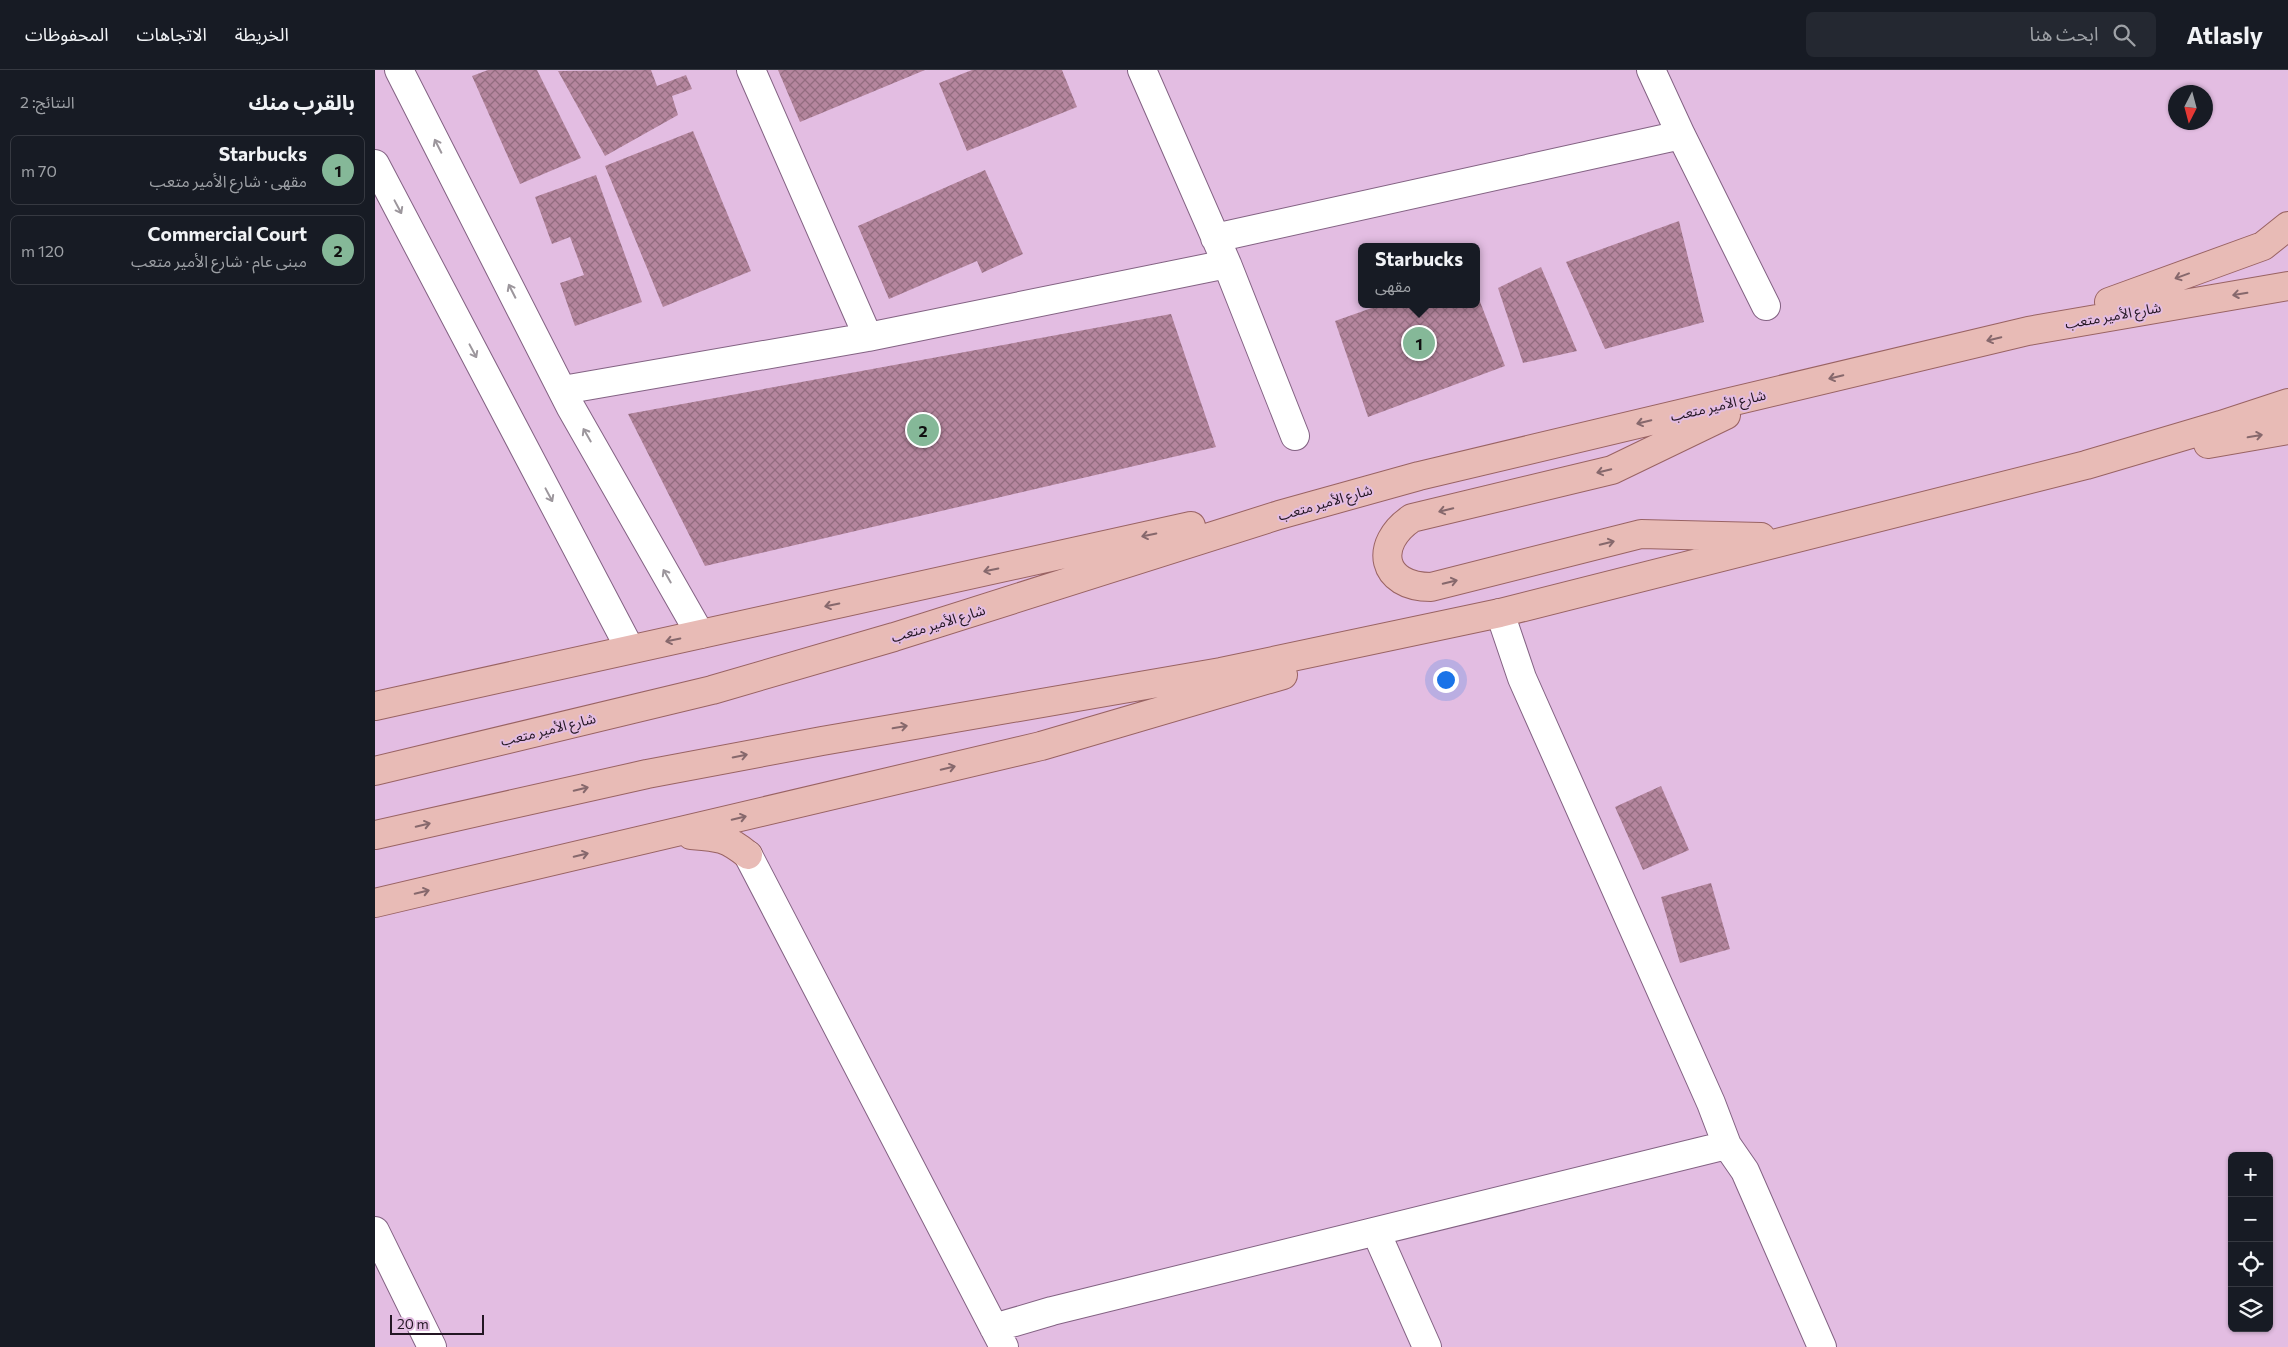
<!DOCTYPE html>
<html lang="ar">
<head>
<meta charset="utf-8">
<style>
  body { margin:0; font-family:Commissioner,"Noto Sans Arabic",sans-serif; background:#242831; color:#f1f3f6; direction:rtl }
  .controls { position:absolute; right:15px; bottom:15px; display:grid; overflow:hidden; border-radius:8px; box-shadow:0 1px 4px #0004 }
  .controls button { width:45px; height:45px; display:grid; place-items:center; padding:0; border:0; border-bottom:1px solid #363941; background:#171b24; color:#f1f3f6; font:25px sans-serif }
  .compass { position:absolute; left:1793px; top:15px; width:45px; height:45px; border-radius:50%; background:#171b24; box-shadow:0 1px 4px #0004; rotate:186deg }
  .scale { position:absolute; left:15px; bottom:12px; width:94px; box-sizing:border-box; padding-left:5px; border:2px solid #231623; border-top:0; font-size:14px; line-height:18px; white-space:nowrap; color:#231623; -webkit-text-stroke:4px #e3bde2; paint-order:stroke }
  .you { position:absolute; left:1070px; top:609px; width:18px; height:18px; margin:-12px; border:4px solid #fff; border-radius:50%; background:#1a73e8; box-shadow:0 0 0 8px #1a73e833 }
  .badge { display:grid; place-items:center; width:32px; height:32px; border-radius:50%; background:#85b898; color:#111; font-size:16px; font-weight:700 }
  .pin { position:absolute; translate:-50% -50%; border:2px solid #fff; box-shadow:0 1px 5px #0006 }
  .popup { position:absolute; left:983px; top:173px; width:122px; height:65px; box-sizing:border-box; display:grid; place-content:center; border-radius:8px; background:#171b24; filter:drop-shadow(0 1px 4px #0005); font-size:16px; white-space:nowrap; color:#9ea1a6 }
  .popup b { font-size:19px; color:#f1f3f6 }
  .popup::after { content:''; position:absolute; left:50%; top:100%; margin-left:-10px; border:10px solid transparent; border-top-color:#171b24 }
  .list { margin:0; padding:0; list-style:none }
  h2 { display:flex; justify-content:space-between; align-items:center; height:65px; margin:0; padding:0 20px; font-size:21px }
  h2 small { font-size:16px; font-weight:400; color:#9ea1a6 }
  .list li { display:grid; grid-template-columns:32px 1fr auto; gap:15px; align-items:center; box-sizing:border-box; height:70px; margin:0 10px 10px; padding:0 10px; border:1px solid #363941; border-radius:8px }
  .list b { display:block; font-size:19px; white-space:nowrap }
  .list p { margin:0; font-size:16px; white-space:nowrap; color:#9ea1a6 }
  .list em { font-size:16px; font-style:normal; color:#9ea1a6 }
  .icon { flex:none; width:28px; height:28px; fill:none; stroke:currentColor; stroke-width:2; stroke-linecap:round; stroke-linejoin:round }
  .map { position:relative; flex:none; width:1913px; height:1277px; overflow:hidden; direction:ltr }
  header { display:flex; align-items:center; gap:30px; box-sizing:border-box; height:70px; padding:0 25px; background:#171b24; border-bottom:1px solid #363941 }
  header strong { font-size:24px }
  nav { display:flex; gap:28px; margin-inline-start:auto; font-size:18px }
  .search { width:350px; height:45px; background:#242831; display:flex; align-items:center; gap:12px; box-sizing:border-box; padding:0 18px; border-radius:8px; color:#9ea1a6; font-size:19px }
  main { display:flex }
  aside { flex:1; background:#171b24 }
  .map>svg:first-child { display:block }
  .building { fill:url(#building-cross-hatch) }
  .lines { fill:none; stroke-linecap:round; stroke-linejoin:round }
  .minor-casing { stroke:#836283; stroke-width:30 }
  .major-casing { stroke:#996363; stroke-width:30 }
  .minor { stroke:#fff; stroke-width:28 }
  .major { stroke:#e8bbb6; stroke-width:28 }
  .oneway { stroke:#9c969c }
  .oneway2 { stroke:#86686c }
  .labels { text-anchor:middle; dominant-baseline:central; stroke-width:4; stroke-linejoin:round; paint-order:stroke }
  .street-label { font-size:14px; fill:#231623; stroke:#e3bde2 }
</style>
</head>
<body>
<header>
<strong>Atlasly</strong>
<div class="search"><svg class="icon" aria-label="search" viewBox="0 0 24 24"><circle cx="10" cy="10" r="6"/><path d="M15 15l6 6"/></svg>ابحث هنا</div>
<nav><a>الخريطة</a><a>الاتجاهات</a><a>المحفوظات</a></nav>
</header>
<main>
<div class="map">
<svg width="1913" height="1277" viewBox="0 0 1913 1277">
  <defs>
    <pattern id="building-cross-hatch" width="8" height="8" patternUnits="userSpaceOnUse" patternTransform="scale(1.25)"><rect width="8" height="8" fill="#b5869e"/><path d="M0 0l8 8M0 8l8-8" fill="none" stroke="#936d80"/></pattern>
  </defs>
  <rect width="100%" height="100%" fill="#e3bde2"/>
  <!-- building -->
  <path class="building" d="M113 0H162L206 88 145 114 97 6Z
    M276 0 282 16 311 5 317 19 297 26 303 45 230 86 183 1Z
    M403 0H550L425 52Z
    M597 0H687L702 37 592 81 564 13Z
    M318 61 376 201 288 237 230 96Z
    M610 100 648 184 607 203 602 191 514 229 483 156Z
    M221 105 267 232 200 256 185 213 209 205 195 167 177 174 160 127Z
    M1304 151 1329 252 1230 279 1191 192Z
    M1166 197 1202 281 1148 293 1123 218Z
    M1102 224 1130 296 993 347 960 251 1008 234H1102Z
    M796 244 841 377 330 496 253 344Z
    M1286 716 1314 780 1268 800 1240 737Z
    M1336 813 1355 879 1305 893 1286 827Z"/>
  <g class="lines">
    <!-- minor casing -->
    <g class="minor-casing">
      <path id="minor" d="M24 0 195 336 325 564
        M376 0 493 267
        M767 0 852 194 920 366
        M1276 0 1306 65 1391 236
        M0 94 255 579
        M840 168 1306 65
        M188 320 493 267 852 194
        M373 785 629 1277
        M1352 1075 1370 1101 1447 1277
        M0 1161 57 1277
        M1001 1162 1052 1277
        M619 1258 677 1241 1352 1075 1336 1033 1147 608 1125 543"/>
    </g>
    <!-- major casing -->
    <g class="major-casing">
      <path id="major" d="M1734 232 1888 176 1913 156
        M1351 345 1237 400 1037 448C998 474 1006 517 1056 517L1266 464 1386 467
        M1833 374 1913 360
        M0 636 816 456
        M0 701 337 620 519 567 904 445 1044 406 1653 261 1913 216
        M0 765 272 704 447 671 846 602 1125 543 1711 395 1846 355 1913 333
        M316 765C343 767 351 767 373 785
        M0 833 666 676 908 605"/>
    </g>
    <!-- minor -->
    <use href="#minor" class="minor"/>
    <!-- major -->
    <use href="#major" class="major"/>
  </g>
  <!-- one-way arrows -->
  <defs><path id="oneway-shaft" d="M-6 0H5M1.5-3L5.5 0L1.5 3" fill="none" stroke-width="1.6" stroke-linecap="round" stroke-linejoin="round" transform="scale(1.25)"/></defs>
  <g class="oneway">
    <use href="#oneway-shaft" transform="translate(63 76) rotate(-117)"/>
    <use href="#oneway-shaft" transform="translate(23 137) rotate(62)"/>
    <use href="#oneway-shaft" transform="translate(137 221) rotate(-117)"/>
    <use href="#oneway-shaft" transform="translate(98 281) rotate(62)"/>
    <use href="#oneway-shaft" transform="translate(212 365) rotate(-120)"/>
    <use href="#oneway-shaft" transform="translate(174 425) rotate(62)"/>
    <use href="#oneway-shaft" transform="translate(292 506) rotate(-120)"/>
  </g>
  <g class="oneway2">
    <use href="#oneway-shaft" transform="translate(1807 206) rotate(160)"/>
    <use href="#oneway-shaft" transform="translate(1865 224) rotate(171)"/>
    <use href="#oneway-shaft" transform="translate(1619 269) rotate(167)"/>
    <use href="#oneway-shaft" transform="translate(1461 307) rotate(167)"/>
    <use href="#oneway-shaft" transform="translate(1269 352) rotate(167)"/>
    <use href="#oneway-shaft" transform="translate(1880 366) rotate(-10)"/>
    <use href="#oneway-shaft" transform="translate(1229 401) rotate(166)"/>
    <use href="#oneway-shaft" transform="translate(1071 440) rotate(166)"/>
    <use href="#oneway-shaft" transform="translate(774 465) rotate(168)"/>
    <use href="#oneway-shaft" transform="translate(1232 473) rotate(-14)"/>
    <use href="#oneway-shaft" transform="translate(616 500) rotate(168)"/>
    <use href="#oneway-shaft" transform="translate(1075 512) rotate(-14)"/>
    <use href="#oneway-shaft" transform="translate(457 535) rotate(168)"/>
    <use href="#oneway-shaft" transform="translate(298 570) rotate(168)"/>
    <use href="#oneway-shaft" transform="translate(525 657) rotate(-10)"/>
    <use href="#oneway-shaft" transform="translate(365 686) rotate(-11)"/>
    <use href="#oneway-shaft" transform="translate(573 698) rotate(-13)"/>
    <use href="#oneway-shaft" transform="translate(206 719) rotate(-13)"/>
    <use href="#oneway-shaft" transform="translate(364 748) rotate(-13)"/>
    <use href="#oneway-shaft" transform="translate(48 755) rotate(-13)"/>
    <use href="#oneway-shaft" transform="translate(206 785) rotate(-13)"/>
    <use href="#oneway-shaft" transform="translate(47 822) rotate(-13)"/>
  </g>
  <g class="labels">
    <!-- street labels -->
    <g class="street-label">
      <text transform="translate(1738 245) rotate(-10)">شارع الأمير متعب</text>
      <text transform="translate(1343 335) rotate(-13)">شارع الأمير متعب</text>
      <text transform="translate(950 432) rotate(-16)">شارع الأمير متعب</text>
      <text transform="translate(563 553) rotate(-17)">شارع الأمير متعب</text>
      <text transform="translate(173 659) rotate(-14)">شارع الأمير متعب</text>
    </g>
  </g>
</svg>
<div class="controls">
<button>+</button>
<button>−</button>
<button><svg class="icon" aria-label="locate" viewBox="0 0 24 24"><circle cx="12" cy="12" r="6"/><path d="M12 2v4M12 18v4M2 12h4M18 12h4"/></svg></button>
<button><svg class="icon" aria-label="layers" viewBox="0 0 24 24"><path d="M12 4l9 5-9 5-9-5zM3 14l9 5 9-5"/></svg></button>
</div>
<svg class="compass" viewBox="-18 -18 36 36"><path d="M0-13l5 13h-10z" fill="#e53935"/><path d="M0 13l5-13h-10z" fill="#9ea1a6"/></svg>
<div class="scale">20 m</div>
<div class="you"></div>
<div class="pin badge" style="left:1044px;top:273px">1</div>
<div class="popup"><b>Starbucks</b>مقهى</div>
<div class="pin badge" style="left:548px;top:360px">2</div>
</div>
<aside>
<h2>بالقرب منك<small>النتائج: 2</small></h2>
<ul class="list">
<li><span class="badge">1</span><div><b>Starbucks</b><p>مقهى · شارع الأمير متعب</p></div><em>70 m</em></li>
<li><span class="badge">2</span><div><b>Commercial Court</b><p>مبنى عام · شارع الأمير متعب</p></div><em>120 m</em></li>
</ul>
</aside>
</main>
</body>
</html>
